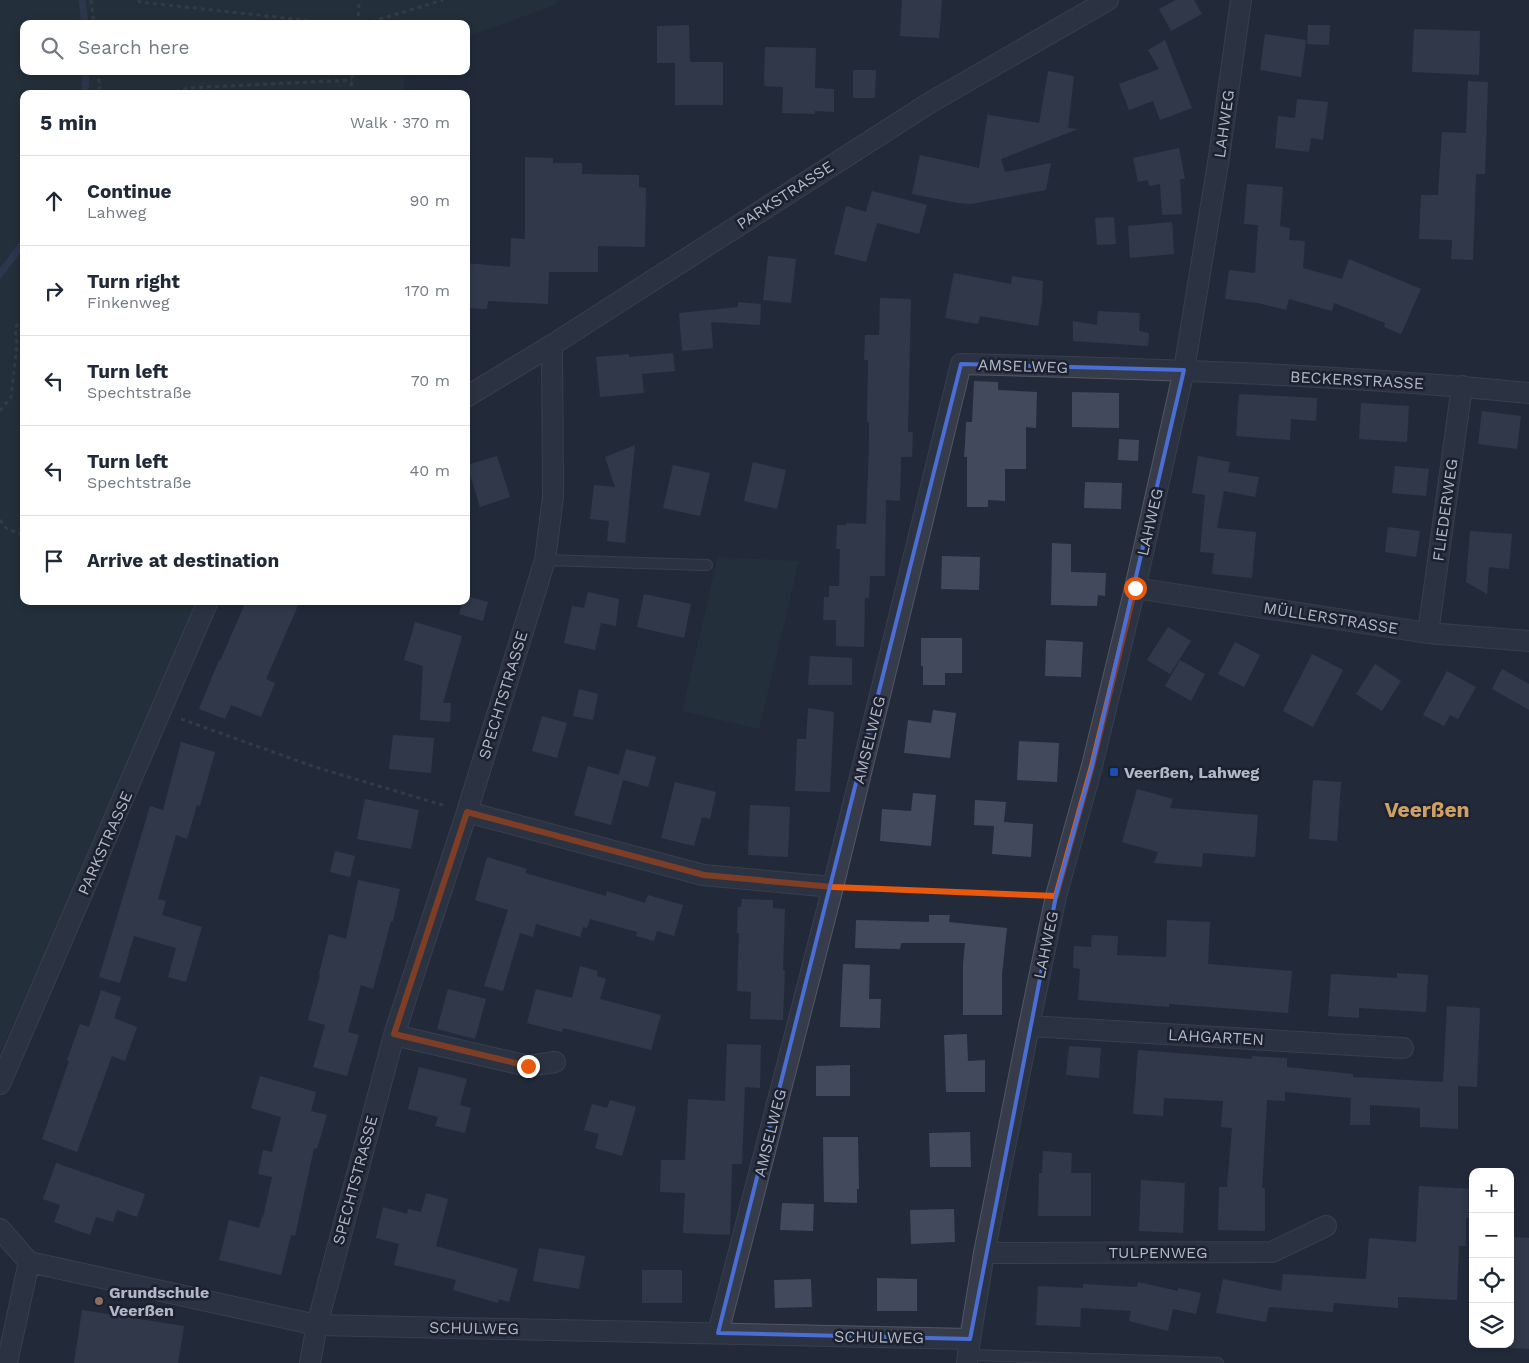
<!DOCTYPE html>
<html lang="en">
<head>
<meta charset="utf-8">
<style>
  body { margin:0; font-family:"Work Sans",sans-serif; background:#f6f6f7; color:#1f2937 }
  .controls { position:absolute; right:15px; bottom:15px; display:grid; overflow:hidden; border-radius:10px; box-shadow:0 2px 8px #0003 }
  .controls button { width:45px; height:45px; display:grid; place-items:center; padding:0; border:0; border-bottom:1px solid #e0e1e3; background:#fff; color:#1f2937; font:25px sans-serif }
  .stop { position:absolute; width:15px; height:15px; margin:-11px; border:4px solid #ea580c; border-radius:50%; background:#fff }
  .stop.end { background:#ea580c; border-color:#fff; box-shadow:0 1px 5px #0008 }
  .list { margin:0; padding:0; list-style:none }
  h2 { display:flex; justify-content:space-between; align-items:center; height:65px; margin:0; padding:0 20px; font-size:21px }
  h2 small { font-size:16px; font-weight:400; color:#747a83 }
  .list li { display:grid; grid-template-columns:32px 1fr auto; gap:15px; align-items:center; box-sizing:border-box; height:90px; padding:0 20px; border-top:1px solid #e0e1e3 }
  .list b { display:block; font-size:19px; white-space:nowrap }
  .list p { margin:0; font-size:16px; white-space:nowrap; color:#747a83 }
  .list em { font-size:16px; font-style:normal; color:#747a83 }
  .icon { flex:none; width:28px; height:28px; fill:none; stroke:currentColor; stroke-width:2; stroke-linecap:round; stroke-linejoin:round }
  .map { position:relative; flex:none; width:1529px; height:1363px; overflow:hidden }
  .search { position:absolute; background:#fff; box-shadow:0 2px 8px #0003; left:20px; top:20px; width:450px; height:55px; display:flex; align-items:center; gap:12px; box-sizing:border-box; padding:0 18px; border-radius:10px; color:#747a83; font-size:19px }
  .panel { position:absolute; background:#fff; box-shadow:0 2px 8px #0003; left:20px; top:90px; width:450px; height:515px; border-radius:10px }
  .map>svg:first-child { display:block }
  .green { fill:#25363b }
  .lines { fill:none; stroke-linecap:round; stroke-linejoin:round }
  .stream { stroke:#394563; stroke-width:7 }
  .building { fill:#42495c }
  .lane-casing { stroke:#525765; stroke-width:12 }
  .street-casing { stroke:#525765; stroke-width:22 }
  .path { stroke:#435358; stroke-width:3; stroke-dasharray:4 4; stroke-linecap:butt }
  .lane { stroke:#373c4a; stroke-width:10 }
  .street { stroke:#373c4a; stroke-width:20 }
  .route { stroke:#ea580c; stroke-width:6 }
  .marked { fill:none; stroke:#4a6ed3; stroke-width:4; stroke-linejoin:round }
  .transit-dot { fill:#1a4fb4; stroke:#1c212f; stroke-width:2 }
  .education-dot { fill:#8d6e63; stroke:#1c212f; stroke-width:2 }
  .labels { text-anchor:middle; dominant-baseline:central; stroke-width:5; stroke-linejoin:round; paint-order:stroke }
  .street-label { font-size:16px; fill:#b2b7c6; stroke:#1c212f }
  .poi-label { font-size:16px; font-weight:bold; fill:#b2b7c6; stroke:#1c212f; text-anchor:start }
  .district-label { font-size:21px; font-weight:bold; fill:#cfa164; stroke:#1c212f }
</style>
</head>
<body>
<div class="map">
<svg width="1529" height="1363" viewBox="0 0 1529 1363">
  <rect width="100%" height="100%" fill="#232a3a"/>
  <!-- green -->
  <path class="green" d="M0 0H558L555 5 466 37V24H24V71H405L403 94H24V601H200L0 1053Z
    M718 557 799 561 759 729 682 711Z"/>
  <g class="lines">
    <!-- stream -->
    <path class="stream" d="M82 0 85 24
      M85 94 86 71
      M0 274 24 242"/>
  </g>
  <!-- building -->
  <path class="building" d="M902 0H942L939 38 900 36Z
    M1176 0H1194L1202 14 1171 31 1159 9Z
    M689 25 690 62H723V105H675V63H657V26Z
    M1308 25H1330L1329 45 1307 44Z
    M1414 29 1480 31 1479 75 1412 72Z
    M1265 34 1306 40 1301 77 1260 70Z
    M1165 40 1192 108 1160 120 1153 101 1129 110 1119 84 1159 69 1148 50Z
    M765 47 816 48 815 88 834 89V112L815 111V114L782 113 783 87 764 86Z
    M853 70H876L875 98H853Z
    M1048 71 1074 76 1068 128 1078 129 1001 159 1005 172 1051 163 1046 190 971 204 958 203 912 194 920 155 979 168 988 112 989 115 1039 123Z
    M1468 81 1488 82 1485 174H1476L1473 260 1451 259 1452 240 1419 239 1421 195H1438L1442 132 1466 133Z
    M1297 99 1328 102 1323 140 1311 138 1309 152 1275 148 1278 116 1295 118Z
    M1179 148 1185 179H1180L1182 214 1162 215 1160 184 1149 186 1148 180 1138 182 1133 158Z
    M525 157 553 158V163H582V174L639 175V187L646 188 645 247 598 246V272H549L548 304 488 301 487 309 466 308V263L510 267 511 238 525 239Z
    M1247 184 1283 187 1280 226 1290 228 1289 240 1305 241 1303 268 1342 279 1349 259 1421 289 1401 334 1384 327 1385 323 1334 303 1332 311 1289 299 1286 310 1258 303 1225 299 1229 270 1255 273 1258 225 1244 224Z
    M872 191 927 205 919 234 877 223 866 262 834 254 846 206 866 212Z
    M1114 217 1116 244 1097 245 1095 218Z
    M1172 222 1174 254 1130 258 1128 226Z
    M768 256 796 259 791 303 763 300Z
    M954 273 1011 284 1012 276 1043 281 1042 302 1038 326 980 316 978 324 945 318Z
    M880 298 911 299 908 432H913L912 457H901L900 501 886 500 885 576H870L869 598H865L864 647 836 646V620H823L824 597H829V586H839L840 549H836L837 525H846V523L866 524 869 444V422H867L868 360H864L865 335H879Z
    M738 302 761 304 760 325 711 322 713 348 682 351 679 313 738 307Z
    M1098 311 1140 313 1139 331 1149 333 1148 346 1073 341V321L1097 325Z
    M673 353 675 371 642 374 644 393 600 397 596 357 629 354V357Z
    M974 381 998 382V390L1037 392 1036 428 1026 427V469H1005V501L988 500V507H967V457H964L965 444 966 422H972Z
    M1072 392 1119 393V428L1072 427Z
    M1239 394 1317 398 1316 421 1291 419 1290 440 1236 436Z
    M1361 403 1409 406 1407 442 1359 439Z
    M1482 411 1521 416 1517 449 1478 444Z
    M1119 439 1139 440 1138 461 1118 460Z
    M635 445 625 543 607 541 609 521 590 519 594 485 615 487 605 457Z
    M497 456 510 497 480 507 467 465Z
    M1198 456 1230 462 1228 472 1259 477 1255 497 1224 491 1217 528 1256 532 1252 578 1212 574 1214 553 1200 552 1205 495 1192 493Z
    M753 462 786 470 777 509 744 501Z
    M673 465 710 473 700 516 663 508Z
    M1395 466 1429 469 1426 496 1392 493Z
    M1085 482 1122 483 1121 509 1084 508Z
    M1388 527 1420 531 1416 557 1385 552Z
    M1470 531 1512 534 1509 569 1489 567 1487 594 1466 582Z
    M1052 543 1071 544V572L1106 573 1105 596 1098 595 1097 606 1051 605Z
    M942 556 980 557 979 590 941 589Z
    M588 592 619 599 616 626 601 623 595 650 564 643 572 606 584 608Z
    M644 594 691 604 684 638 637 627Z
    M466 596 488 602 483 621 459 614 463 601H466Z
    M246 601H300L266 679 275 683 261 717 231 705 225 719 199 709 219 660 220 661Z
    M415 622 462 636 443 703H451L450 722 420 720 423 666 404 660Z
    M1168 627 1191 641 1170 674 1147 660Z
    M921 638H962V673H945V685H923V666H921Z
    M1046 640 1083 642 1081 677 1045 676Z
    M1235 642 1260 655 1244 687 1218 674Z
    M1312 654 1343 670 1313 727 1283 711Z
    M810 656 852 658V685H808Z
    M1180 660 1205 674 1191 701 1165 686Z
    M1375 664 1401 681 1382 711 1356 694Z
    M1502 669 1529 684V710L1492 689Z
    M1447 671 1476 687 1458 719 1450 715 1444 726 1423 715Z
    M579 689 598 694 593 720 573 716Z
    M808 708 834 712 830 792 795 791 797 739H806Z
    M933 710 956 713 950 758 904 753 908 720 931 723Z
    M542 716 567 723 557 758 532 751Z
    M393 735 434 738 431 773 389 769Z
    M1019 741 1059 743 1057 782 1017 780Z
    M181 742 215 752 200 806 197 805 187 839 176 835 158 899 166 901 162 915 202 927 186 982 168 977 176 948 134 936 120 983 99 977 150 806 163 810Z
    M626 749 656 757 648 787 623 780 611 825 574 815 588 766 619 775Z
    M1313 780 1341 782 1337 841 1309 839Z
    M675 782 716 792 710 819 702 817 694 846 661 838Z
    M1137 789 1173 799 1170 808 1258 815 1255 857 1203 853 1202 867 1154 863 1158 852 1122 842Z
    M913 793 936 795 931 846 880 841 882 809 911 811Z
    M365 799 419 810 411 849 357 839Z
    M975 800 1006 802 1004 822 1033 824 1031 857 992 854 994 826 974 825Z
    M750 805 790 807 788 857 748 855Z
    M335 851 355 856 350 877 330 872Z
    M487 857 527 869 525 873 606 896 607 891 645 903 648 895 683 905 674 936 657 931 654 941 636 936 637 932 590 919 587 928 583 927 580 937 536 924 533 937 520 933 503 991 484 986 508 910 475 900Z
    M358 880 400 889 393 921H391L373 989 361 985 348 1032 359 1035 347 1076 313 1067 325 1025 308 1020 320 975 319 974 329 934 346 939Z
    M742 899 773 900V908L785 909 783 970H785L783 1020 750 1019 751 992 737 991 739 933H737L738 907H741Z
    M929 915H950L949 922 1007 928 1002 975V1015H963V964L965 943H901L900 949 855 948 856 920 929 922Z
    M1167 920 1210 922 1208 964 1292 971 1288 1013 1169 1004V1007L1078 1000 1080 969 1073 968 1074 946 1091 947 1092 935 1118 936 1117 955 1166 957Z
    M843 964 870 965 869 999H881L880 1028 840 1027Z
    M580 966 598 971 597 976 606 979 600 999 661 1015 651 1050 563 1028 562 1032 527 1023 536 989 572 998Z
    M1397 973 1428 975 1426 1012 1359 1008V1018L1328 1016 1331 974 1397 978Z
    M448 989 486 999 475 1039 437 1029Z
    M101 990 121 997 114 1018 137 1027 125 1061 112 1056 77 1152 42 1139 69 1061 67 1060 80 1024 89 1027Z
    M1447 1006 1480 1008 1477 1087 1458 1086V1129L1420 1127V1108L1370 1105V1125H1350L1351 1098 1285 1092V1101L1267 1100 1262 1188H1265V1231L1218 1230 1219 1187H1227L1232 1128 1221 1127 1223 1101 1164 1098 1163 1116 1133 1114 1138 1050 1252 1059V1056L1287 1058V1067L1353 1074V1077L1443 1082Z
    M967 1034 968 1061 985 1060V1092H946L944 1035Z
    M727 1044 761 1045 760 1088 745 1087 742 1164H732L730 1235 683 1233 685 1193 660 1192 661 1160H685L688 1099 725 1101Z
    M1069 1046 1101 1048 1099 1078 1066 1075Z
    M850 1065V1096H816V1066Z
    M419 1067 467 1079 460 1105 471 1108 465 1133 435 1126 438 1117 408 1109Z
    M260 1076 316 1092 311 1111 327 1115 317 1149 314 1148 295 1236 291 1235 281 1275 219 1260 229 1220 259 1228 262 1217H263L272 1177 258 1174 263 1150 272 1152 281 1117 251 1108Z
    M610 1100 636 1107 622 1156 595 1148 599 1134 584 1130 592 1104 607 1108Z
    M970 1132 971 1167H930L929 1133Z
    M823 1137H858L859 1189H857V1203L824 1202Z
    M1043 1151 1072 1153 1071 1173H1091V1216H1038L1039 1173H1042Z
    M56 1163 145 1194 137 1217 117 1210 113 1222 96 1217 90 1235 54 1222 60 1205 43 1199Z
    M1141 1180 1185 1183 1183 1233 1139 1231Z
    M1419 1186 1473 1189 1472 1218H1466V1246H1459L1457 1300 1398 1297V1308L1334 1303 1333 1312 1269 1307 1266 1322 1216 1313 1223 1279 1281 1291 1283 1274 1366 1279 1369 1238 1416 1242Z
    M426 1193 448 1199 436 1246 518 1269 509 1302 499 1299 498 1303 453 1290 456 1280 394 1265 399 1244 376 1238 383 1207 407 1214 408 1209 421 1212Z
    M782 1203 814 1204 813 1231 780 1230Z
    M954 1209 955 1242 911 1244 910 1210Z
    M1510 1237 1529 1238V1349L1510 1348Z
    M539 1248 585 1256 579 1289 533 1281Z
    M642 1270H682V1303H642Z
    M877 1278 917 1279V1311H877Z
    M811 1279 812 1307 775 1308 774 1280Z
    M1138 1282 1178 1291V1288L1201 1293 1196 1314 1173 1309 1168 1331 1129 1321 1131 1311 1081 1308 1080 1327 1036 1325 1038 1286 1083 1288V1284L1137 1287Z
    M82 1310 184 1326 178 1363H74Z"/>
  <g class="lines">
    <!-- lane casing -->
    <g class="lane-casing">
      <path id="lane" d="M545 560 707 565
        M968 1355 1218 1363"/>
    </g>
    <!-- street casing -->
    <g class="street-casing">
      <path id="street" d="M466 397 552 345 931 102 1108 0
        M1135 588 1428 633 1529 641
        M1428 633 1462 386
        M467 812 703 875 833 887
        M1029 1026 1403 1048
        M394 1035 528 1066 555 1062
        M0 1084 208 601
        M0 1229 29 1262 317 1325 970 1339
        M984 1253 1272 1252 1326 1226
        M718 1333 833 887 961 364C1150 369 1340 374 1529 393
        M7 1363 29 1262
        M310 1363 317 1325 394 1035 467 812 545 560 553 497 552 345
        M967 1363 970 1339 984 1253 1029 1026 1056 896 1092 766 1135 588 1184 370 1219 157 1241 0"/>
    </g>
    <!-- path -->
    <path class="path" d="M91 0 94 24
      M138 0 140 2 339 24
      M358 24 359 0
      M364 24 443 0
      M98 71 100 94
      M168 94 188 88 352 80
      M350 94 353 71
      M0 411 11 397 17 344 15 328 20 321 24 319
      M0 520 7 529 24 535
      M181 719 315 767 446 806
      M855 888 1036 895"/>
    <!-- lane -->
    <use href="#lane" class="lane"/>
    <!-- street -->
    <use href="#street" class="street"/>
  </g>
  <g class="lines">
    <!-- route -->
    <path class="route" d="M528 1066 394 1034 467 812 704 875 833 887 1056 896 1092 766 1135 588"/>
  </g>
  <!-- marked area -->
  <path d="M0 0H1529V1363H0ZM961 364 1184 370 1092 766 1056 896 970 1339 718 1333Z" fill="#232a3a" fill-opacity=".55" fill-rule="evenodd"/>
  <path class="marked" d="M961 364 1184 370 1092 766 1056 896 970 1339 718 1333Z"/>
  <!-- markers -->
  <rect class="transit-dot" x="1109" y="767" width="10" height="10" rx="2.5"/>
  <circle class="education-dot" cx="99" cy="1301" r="5"/>
  <g class="labels">
    <!-- street labels -->
    <g class="street-label">
      <text transform="translate(1224 124) rotate(-82)">LAHWEG</text>
      <text transform="translate(785 195) rotate(-33)">PARKSTRASSE</text>
      <text transform="translate(1023 366) rotate(2)">AMSELWEG</text>
      <text transform="translate(1357 380) rotate(3)">BECKERSTRASSE</text>
      <text transform="translate(1445 510) rotate(-82)">FLIEDERWEG</text>
      <text transform="translate(1150 522) rotate(-77)">LAHWEG</text>
      <text transform="translate(1331 618) rotate(9)">MÜLLERSTRASSE</text>
      <text transform="translate(503 695) rotate(-73)">SPECHTSTRASSE</text>
      <text transform="translate(869 740) rotate(-76)">AMSELWEG</text>
      <text transform="translate(105 843) rotate(-66)">PARKSTRASSE</text>
      <text transform="translate(1046 945) rotate(-78)">LAHWEG</text>
      <text transform="translate(1216 1037) rotate(3)">LAHGARTEN</text>
      <text transform="translate(770 1133) rotate(-76)">AMSELWEG</text>
      <text transform="translate(355 1180) rotate(-75)">SPECHTSTRASSE</text>
      <text x="1158" y="1252">TULPENWEG</text>
      <text transform="translate(474 1328) rotate(1)">SCHULWEG</text>
      <text transform="translate(879 1337) rotate(1)">SCHULWEG</text>
    </g>
    <!-- poi labels -->
    <g class="poi-label">
      <text x="1124" y="772">Veerßen, Lahweg</text>
      <text x="109" y="1292">Grundschule<tspan x="109" dy="18">Veerßen</tspan></text>
    </g>
    <!-- district labels -->
    <g class="district-label">
      <text x="1427" y="809">Veerßen</text>
    </g>
  </g>
</svg>
<div class="controls">
<button>+</button>
<button>−</button>
<button><svg class="icon" aria-label="locate" viewBox="0 0 24 24"><circle cx="12" cy="12" r="6"/><path d="M12 2v4M12 18v4M2 12h4M18 12h4"/></svg></button>
<button><svg class="icon" aria-label="layers" viewBox="0 0 24 24"><path d="M12 4l9 5-9 5-9-5zM3 14l9 5 9-5"/></svg></button>
</div>
<div class="stop" style="left:1135px;top:588px"></div>
<div class="stop end" style="left:528px;top:1066px"></div>
<div class="search"><svg class="icon" aria-label="search" viewBox="0 0 24 24"><circle cx="10" cy="10" r="6"/><path d="M15 15l6 6"/></svg>Search here</div>
<section class="panel">
<h2>5 min<small>Walk · 370 m</small></h2>
<ul class="list">
<li><svg class="icon" aria-label="ahead" viewBox="0 0 24 24"><path d="M12 20V5M6 11l6-6 6 6"/></svg><div><b>Continue</b><p>Lahweg</p></div><em>90 m</em></li>
<li><svg class="icon" aria-label="right" viewBox="0 0 24 24"><path d="M7 20v-9h11M14 6l5 5-5 5"/></svg><div><b>Turn right</b><p>Finkenweg</p></div><em>170 m</em></li>
<li><svg class="icon" aria-label="left" viewBox="0 0 24 24"><path d="M17 20v-9H6M10 6l-5 5 5 5"/></svg><div><b>Turn left</b><p>Spechtstraße</p></div><em>70 m</em></li>
<li><svg class="icon" aria-label="left" viewBox="0 0 24 24"><path d="M17 20v-9H6M10 6l-5 5 5 5"/></svg><div><b>Turn left</b><p>Spechtstraße</p></div><em>40 m</em></li>
<li><svg class="icon" aria-label="arrive" viewBox="0 0 24 24"><path d="M6 21V4h12l-3 4 3 4H6"/></svg><div><b>Arrive at destination</b></div></li>
</ul>
</section>
</div>
</body>
</html>
